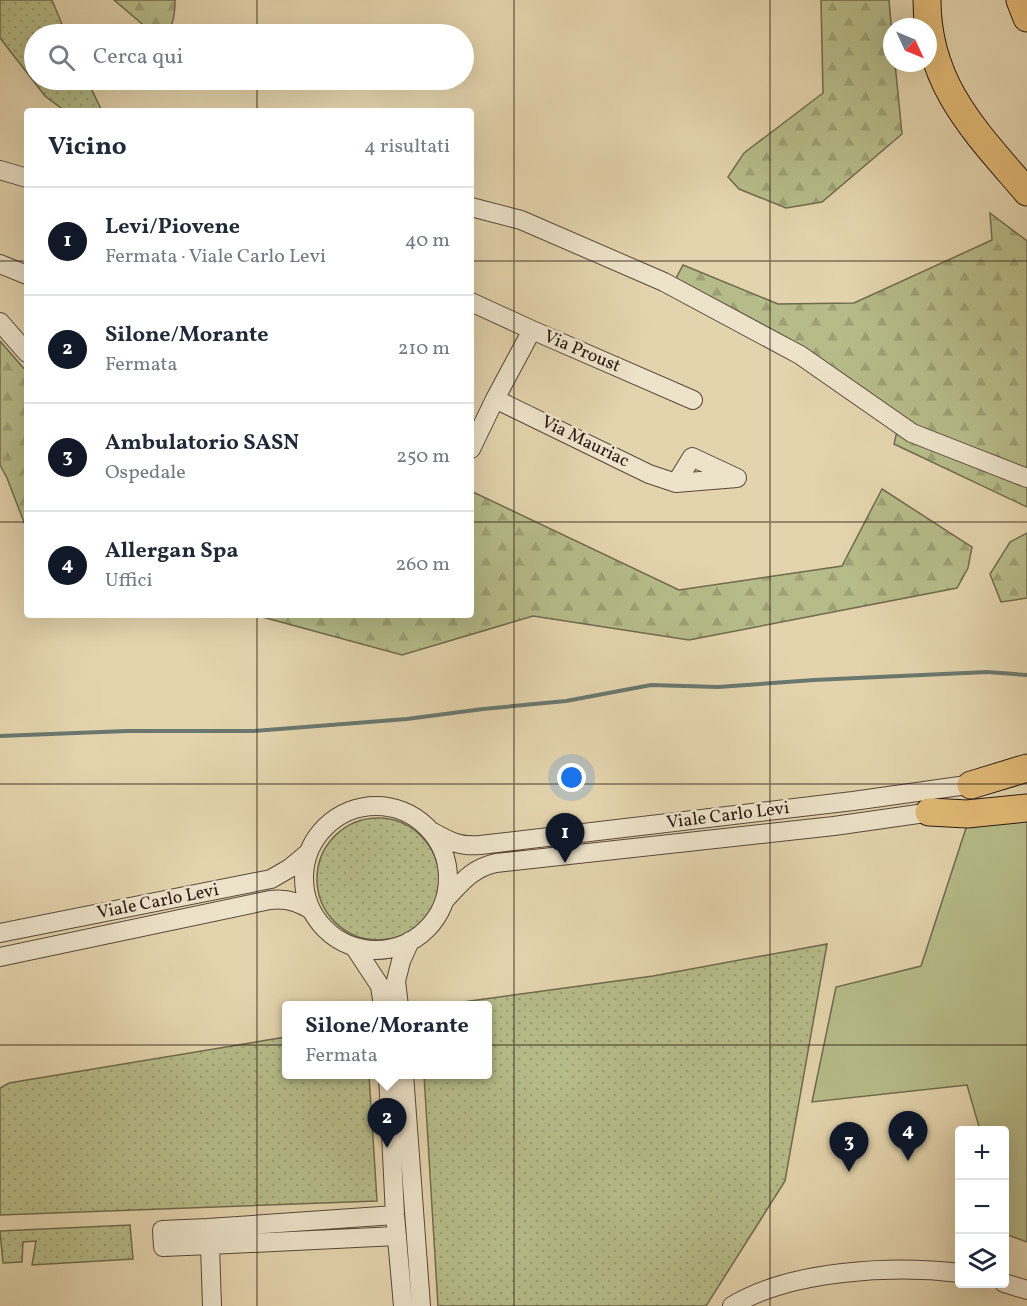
<!DOCTYPE html>
<html lang="it">
<head>
<meta charset="utf-8">
<style>
  body { margin:0; font-family:Vollkorn,serif; background:#f2f2f3; color:#1f2937 }
  .controls { position:absolute; right:18px; bottom:18px; display:grid; overflow:hidden; border-radius:6px; box-shadow:0 6px 24px #0002 }
  .controls button { width:54px; height:54px; display:grid; place-items:center; padding:0; border:0; border-bottom:2px solid #e0e1e3; background:#fff; color:#1f2937; font:30px sans-serif }
  .compass { position:absolute; left:883px; top:18px; width:54px; height:54px; border-radius:50%; background:#fff; box-shadow:0 6px 24px #0002; rotate:134deg }
  .you { position:absolute; left:572px; top:778px; width:21px; height:21px; margin:-15px; border:4px solid #fff; border-radius:50%; background:#1a73e8; box-shadow:0 0 0 9px #1a73e833 }
  .badge { display:grid; place-items:center; width:39px; height:39px; border-radius:50%; background:#111827; color:#fff; font-size:20px; font-weight:700 }
  .pin { position:absolute; translate:-50% -50px; filter:drop-shadow(0 2px 3px #0008) }
  .pin::after { content:''; position:absolute; top:32px; width:21px; height:18px; background:inherit; clip-path:polygon(0 0,100% 0,50% 100%) }
  .popup { position:absolute; left:282px; top:1001px; width:210px; height:78px; box-sizing:border-box; display:grid; place-content:center; border-radius:6px; background:#fff; filter:drop-shadow(0 2px 4px #0005); font-size:20px; white-space:nowrap; color:#747a83 }
  .popup b { font-size:22px; color:#1f2937 }
  .popup::after { content:''; position:absolute; left:50%; top:100%; margin-left:-12px; border:12px solid transparent; border-top-color:#fff }
  .list { margin:0; padding:0; list-style:none }
  h2 { display:flex; justify-content:space-between; align-items:center; height:78px; margin:0; padding:0 24px; font-size:26px }
  h2 small { font-size:20px; font-weight:400; color:#747a83 }
  .list li { display:grid; grid-template-columns:39px 1fr auto; gap:18px; align-items:center; box-sizing:border-box; height:108px; padding:0 24px; border-top:2px solid #e0e1e3 }
  .list b { display:block; font-size:22px; white-space:nowrap }
  .list p { margin:0; font-size:20px; white-space:nowrap; color:#747a83 }
  .list em { font-size:20px; font-style:normal; color:#747a83 }
  .icon { flex:none; width:33px; height:33px; fill:none; stroke:currentColor; stroke-width:2; stroke-linecap:round; stroke-linejoin:round }
  .map { position:relative; flex:none; width:1027px; height:1306px; overflow:hidden }
  .search { position:absolute; background:#fff; box-shadow:0 6px 24px #0002; left:24px; top:24px; width:450px; height:66px; display:flex; align-items:center; gap:15px; box-sizing:border-box; padding:0 21px; border-radius:33px; color:#747a83; font-size:22px }
  .panel { position:absolute; background:#fff; box-shadow:0 6px 24px #0002; left:24px; top:108px; width:450px; height:510px; border-radius:6px }
  .map>svg:first-child { display:block }
  .grass { fill:url(#grass-dots); stroke:#706a4e; stroke-width:1.5 }
  .forest { fill:url(#forest-firs); stroke:#706a4e; stroke-width:1.5 }
  .pitch { fill:#b6bc89; stroke:#706a4e; stroke-width:1.5 }
  .lines { fill:none; stroke-linecap:round; stroke-linejoin:round }
  .stream { stroke:#6a786f; stroke-width:4 }
  .minor-casing { stroke:#58483a; stroke-width:20 }
  .highway-casing { stroke:#2a1914; stroke-width:29 }
  .minor { stroke:#ede3ca; stroke-width:18 }
  .highway { stroke:#e2ba76; stroke-width:27 }
  .grid { fill:none; stroke:#2a1914; stroke-width:1.5; stroke-opacity:0.55 }
  .labels { text-anchor:middle; dominant-baseline:central; stroke-width:5; stroke-linejoin:round; paint-order:stroke }
  .street-label { font-size:18px; fill:#2a1914; stroke:#ede3ca }
</style>
</head>
<body>
<div class="map">
<svg width="1027" height="1306" viewBox="0 0 1027 1306">
  <defs>
    <pattern id="grass-dots" width="8" height="8" patternUnits="userSpaceOnUse" patternTransform="scale(1.5)"><rect width="8" height="8" fill="#b6bc89"/><path d="M2 2h.1M6 6h.1" fill="none" stroke="#9da175" stroke-width="1.8" stroke-linecap="round"/></pattern>
    <pattern id="forest-firs" width="22" height="20" patternUnits="userSpaceOnUse" patternTransform="scale(1.5)"><rect width="22" height="20" fill="#b6bc89"/><path d="M5 1l3.5 6h-7zM16 11l3.5 6h-7z" fill="#9da175"/></pattern>
  </defs>
  <rect width="100%" height="100%" fill="#e4d4ad"/>
  <filter id="stains"><feTurbulence type="fractalNoise" baseFrequency=".00333" numOctaves="4"/><feColorMatrix values="0 0 0 0 .2 0 0 0 0 .09 0 0 0 0 .02 0 0 0 .5 -.17"/></filter>
  <radialGradient id="worn" r=".72"><stop offset=".6" stop-color="#630" stop-opacity="0"/><stop offset="1" stop-color="#630" stop-opacity=".3"/></radialGradient>
  <!-- grass -->
  <path class="grass" d="M0 0H52L66 34H34V80H87L102 111H65L45 96 0 38Z
    M317 879a61 61 0 1 1 122 0a61 61 0 1 1-122 0Z
    M827 944 785 1181 706 1306H438L424 1075 488 1074V1006L441 1005 653 976Z
    M286 1037V1074L369 1075 377 1201 0 1215V1088L9 1083Z
    M130 1225 133 1259 32 1265 36 1241 23 1242 22 1262 3 1263 0 1231Z"/>
  <!-- forest -->
  <path class="forest" d="M114 0H175C175 13 174 24 166 34H154Z
    M821 0H889L892 35V63H895L902 134 822 202 786 208 739 189 728 177 744 153 823 93Z
    M990 213 1027 241V507L894 444 899 423 672 286 683 265 778 304 854 303 992 240Z
    M0 341 27 372V530L7 478 0 465Z
    M882 489 972 547 968 568 957 588 689 640 533 616 402 655 255 615H471V496L473 492 679 590 842 566Z
    M1027 533V598L1001 602 990 574 1010 542Z"/>
  <!-- pitch -->
  <path class="pitch" d="M1027 816V1242L1008 1235 1005 1223 1004 1130H980L967 1085 812 1102 836 987 921 966 967 825Z"/>
  <g class="lines">
    <!-- stream -->
    <path class="stream" d="M0 736 127 731H253L407 719 483 709 566 701 651 685 718 687 814 680 987 672 1027 675"/>
    <!-- minor casing -->
    <g class="minor-casing">
      <path id="minor" d="M0 170 27 178
        M471 207 521 220 664 282 800 355 912 433 1027 478
        M0 264 27 275
        M471 302 532 330 693 400
        M0 322 27 353
        M495 399 649 474 676 483 737 478 692 457 676 483
        M471 449 495 399 532 330
        M304 878a72 72 0 1 1 144 0a72 72 0 1 1-144 0Z
        M431 831C449 841 459 847 480 845L853 801 981 783
        M445 900C461 883 472 868 496 863L834 826 939 811
        M0 933 271 879 290 868 308 853
        M355 948 380 986 383 1006
        M0 957 270 900C285 898 299 902 311 910
        M399 1006 396 981 401 961 410 941
        M388 1074 395 1215 403 1306
        M404 1074 421 1306
        M395 1215 208 1228 210 1245 397 1236
        M208 1228 162 1230 163 1247 210 1245 212 1306
        M1004 1283 1027 1290
        M732 1306C790 1270 893 1265 960 1273"/>
    </g>
    <!-- highway casing -->
    <g class="highway-casing">
      <path id="highway" d="M927 0C927 85 976 132 1027 192
        M1020 0 1027 18
        M971 785 1027 768
        M929 812 967 814 1027 808"/>
    </g>
    <!-- minor -->
    <use href="#minor" class="minor"/>
    <!-- highway -->
    <use href="#highway" class="highway"/>
  </g>
  <!-- grid -->
  <path class="grid" d="M257 0V34M514 0V1306M770 0V1306M257 80V111M0 261H27M471 261H1027M0 522H27M471 522H1027M257 615V1306M0 784H1027M0 1045H1027"/>
  <g class="labels">
    <!-- street labels -->
    <g class="street-label">
      <text transform="translate(582 352) rotate(23)">Via Proust</text>
      <text transform="translate(585 442) rotate(26)">Via Mauriac</text>
      <text transform="translate(728 816) rotate(-7)">Viale Carlo Levi</text>
      <text transform="translate(158 902) rotate(-11)">Viale Carlo Levi</text>
    </g>
  </g>
  <rect width="100%" height="100%" filter="url(#stains)"/>
  <rect width="100%" height="100%" fill="url(#worn)"/>
</svg>
<div class="controls">
<button>+</button>
<button>−</button>
<button><svg class="icon" aria-label="layers" viewBox="0 0 24 24"><path d="M12 4l9 5-9 5-9-5zM3 14l9 5 9-5"/></svg></button>
</div>
<svg class="compass" viewBox="-18 -18 36 36"><path d="M0-13l5 13h-10z" fill="#e53935"/><path d="M0 13l5-13h-10z" fill="#747a83"/></svg>
<div class="you"></div>
<div class="pin badge" style="left:565px;top:863px">1</div>
<div class="pin badge" style="left:387px;top:1148px">2</div>
<div class="popup"><b>Silone/Morante</b>Fermata</div>
<div class="pin badge" style="left:849px;top:1172px">3</div>
<div class="pin badge" style="left:908px;top:1161px">4</div>
<div class="search"><svg class="icon" aria-label="search" viewBox="0 0 24 24"><circle cx="10" cy="10" r="6"/><path d="M15 15l6 6"/></svg>Cerca qui</div>
<section class="panel">
<h2>Vicino<small>4 risultati</small></h2>
<ul class="list">
<li><span class="badge">1</span><div><b>Levi/Piovene</b><p>Fermata · Viale Carlo Levi</p></div><em>40 m</em></li>
<li><span class="badge">2</span><div><b>Silone/Morante</b><p>Fermata</p></div><em>210 m</em></li>
<li><span class="badge">3</span><div><b>Ambulatorio SASN</b><p>Ospedale</p></div><em>250 m</em></li>
<li><span class="badge">4</span><div><b>Allergan Spa</b><p>Uffici</p></div><em>260 m</em></li>
</ul>
</section>
</div>
</body>
</html>
